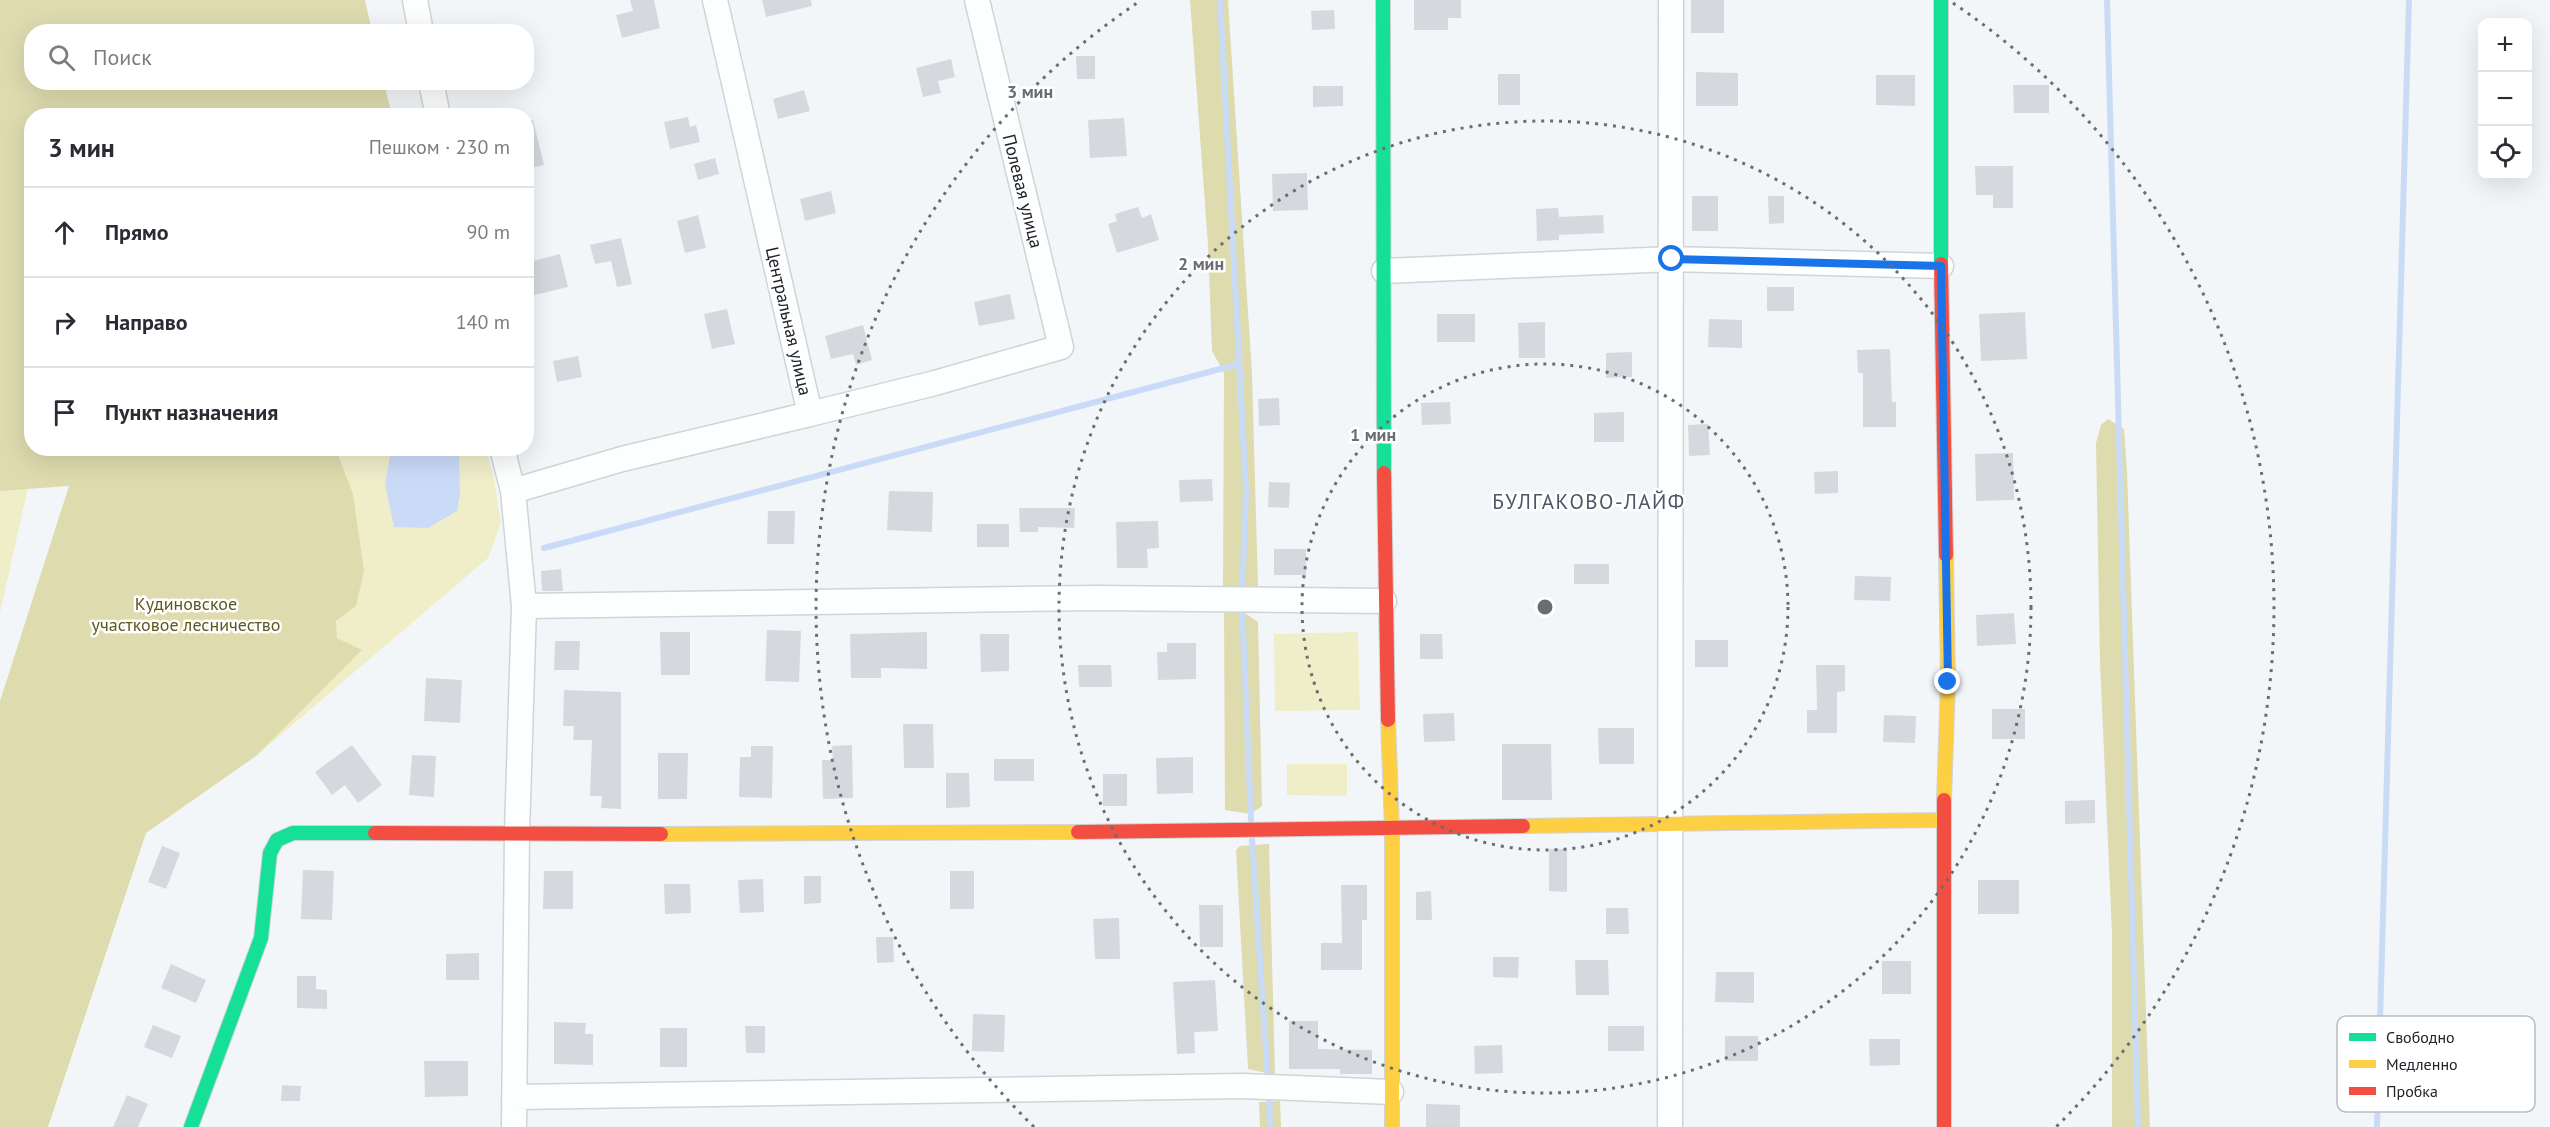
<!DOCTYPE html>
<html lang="ru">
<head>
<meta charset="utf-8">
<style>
  body { margin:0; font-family:"PT Sans",sans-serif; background:#f7f7f7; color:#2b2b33 }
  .controls { position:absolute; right:18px; top:18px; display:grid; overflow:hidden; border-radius:12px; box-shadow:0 6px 24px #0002 }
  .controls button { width:54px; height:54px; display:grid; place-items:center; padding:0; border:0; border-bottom:2px solid #e1e1e2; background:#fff; color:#2b2b33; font:30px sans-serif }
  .stop { position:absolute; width:18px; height:18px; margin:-14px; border:4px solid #1a73e8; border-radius:50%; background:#fff }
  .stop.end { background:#1a73e8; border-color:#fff; box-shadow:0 2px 6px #0008 }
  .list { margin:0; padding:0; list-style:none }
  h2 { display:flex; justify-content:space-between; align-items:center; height:78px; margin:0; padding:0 24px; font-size:26px }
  h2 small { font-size:20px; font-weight:400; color:#7c7c81 }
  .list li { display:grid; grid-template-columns:39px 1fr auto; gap:18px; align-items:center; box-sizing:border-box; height:90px; padding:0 24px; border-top:2px solid #e1e1e2 }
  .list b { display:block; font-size:22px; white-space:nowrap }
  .list em { font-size:20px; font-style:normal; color:#7c7c81 }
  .icon { flex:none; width:33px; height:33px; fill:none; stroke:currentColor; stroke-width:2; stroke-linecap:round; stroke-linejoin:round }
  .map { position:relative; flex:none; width:2550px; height:1127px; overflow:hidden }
  .search { position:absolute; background:#fff; box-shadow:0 6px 24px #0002; left:24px; top:24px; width:510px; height:66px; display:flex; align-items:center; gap:15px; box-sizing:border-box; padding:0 21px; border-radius:24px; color:#7c7c81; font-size:22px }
  .panel { position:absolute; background:#fff; box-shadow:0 6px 24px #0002; left:24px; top:108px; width:510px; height:348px; border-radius:24px }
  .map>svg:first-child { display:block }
  .green { fill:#f0eec9 }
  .forest { fill:#dedbaf }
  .water { fill:#cadbf8 }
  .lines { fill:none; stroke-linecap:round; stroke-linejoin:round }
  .stream { stroke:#cadbf8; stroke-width:6 }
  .building { fill:#d5d9de }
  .street-casing { stroke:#d0d4d9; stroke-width:27 }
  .fast-casing { stroke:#d0d4d9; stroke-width:16 }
  .slow-casing { stroke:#d0d4d9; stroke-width:16 }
  .jam-casing { stroke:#d0d4d9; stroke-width:16 }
  .street { stroke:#fdfefe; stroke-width:24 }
  .fast { stroke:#16e098; stroke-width:14 }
  .slow { stroke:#ffcf43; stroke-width:14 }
  .jam { stroke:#f24e42; stroke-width:14 }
  .route { stroke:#1a73e8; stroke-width:8 }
  .ring { fill:none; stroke:#6a6e73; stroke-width:3; stroke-dasharray:3 6 }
  .labels { text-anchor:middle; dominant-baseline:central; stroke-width:5; stroke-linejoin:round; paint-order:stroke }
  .street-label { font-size:18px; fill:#20242b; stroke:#fff }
  .park-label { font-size:18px; fill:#5d581b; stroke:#fff }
  .quarter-label { font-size:21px; letter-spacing:1.5px; fill:#4d5666; stroke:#fff }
  .key { fill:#fff; stroke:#bcbdbf; stroke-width:1.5 }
  .key-label { font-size:16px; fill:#20242b }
  .centre { fill:#6a6e73; stroke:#fff; stroke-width:3 }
  .ring-label { font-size:18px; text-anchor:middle; font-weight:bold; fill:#6a6e73; stroke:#fff; stroke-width:5; stroke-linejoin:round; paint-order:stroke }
</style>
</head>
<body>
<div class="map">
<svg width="2550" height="1127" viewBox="0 0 2550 1127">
  <rect width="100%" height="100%" fill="#f3f6f9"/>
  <!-- green -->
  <path class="green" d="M336 449H391L385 484 460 494 459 449H485L493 473 501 523 488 558 256 756 361 650 337 638 336 621 356 606 353 494Z
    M35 456 0 613V458Z
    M1358 632 1360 710 1275 711 1274 634Z
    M1287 764H1347V796L1287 795Z"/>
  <!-- forest -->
  <path class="forest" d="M0 0H365L372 31 32 32V82L384 83 392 115 32 116V448L336 449 353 494 364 571 356 606 336 621 337 638 362 650 256 756 146 833 48 1127H0V701L69 486 0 491Z
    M1190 0H1228L1252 374 1258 586H1223L1224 373 1212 351 1208 245Z
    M2108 419 2124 429 2127 471 2150 1127H2112V933L2100 662 2096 443 2101 425Z
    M1242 611 1258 622 1262 806 1251 814 1225 810 1224 613Z
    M1269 844 1275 1075 1248 1069 1236 850 1240 846Z
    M1280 1101 1281 1127H1260L1259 1102Z"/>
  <!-- water -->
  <path class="water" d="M391 449H459L460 494 457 511 428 528 394 527 385 484Z"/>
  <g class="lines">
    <!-- stream -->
    <path class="stream" d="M1220 0 1246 492 1242 596
      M2107 0 2138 1127
      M544 548 1239 364
      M1242 606 1251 820
      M1252 840 1268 1081
      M1269 1091 1270 1127
      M2377 1127 2409 0"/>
  </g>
  <!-- building -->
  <path class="building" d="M630 0H654L660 28 622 38 616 15 633 11Z
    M762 0H811L812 6 766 17Z
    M1414 0H1461V18H1448V30H1414Z
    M1691 0H1724V33H1691Z
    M1334 10 1335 29 1312 30 1311 11Z
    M1076 56H1095V79H1077Z
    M951 59 955 77 938 81 941 93 923 97 916 68Z
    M1696 72 1738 73V106H1696Z
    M1498 74H1520V105H1498Z
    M1876 75H1915V106L1876 105Z
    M2013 85H2049V113H2014Z
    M1313 86H1343V106L1313 107Z
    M804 90 810 111 778 119 773 99Z
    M688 117 690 127 696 125 700 142 670 149 664 122Z
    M1124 118 1127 156 1090 158 1088 120Z
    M526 120H533L544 165 526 169Z
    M715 158 719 174 698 180 694 164Z
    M1975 166H2013V208H1993V195H1976Z
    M1307 173 1308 210 1273 211 1272 174Z
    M831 191 836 213 805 221 800 199Z
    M1692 196H1718V231H1692Z
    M1768 196H1784V223L1769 224Z
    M1138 207 1142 218 1151 214 1159 240 1117 253 1108 224 1117 221 1115 214Z
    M1558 208 1559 217 1603 215 1604 233 1559 235V240L1537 241 1536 209Z
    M698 215 706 248 685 253 677 221Z
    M621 238 632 284 617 287 611 261 595 264 590 245Z
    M560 254 568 287 526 297V263Z
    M1767 287H1794V311H1767Z
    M1010 294 1015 319 979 326 974 302Z
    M727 309 735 344 712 349 704 314Z
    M2025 312 2027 359 1981 361 1979 314Z
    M1437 314H1475V342H1437Z
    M1709 319 1742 320V348L1708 347Z
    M1545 322V358H1519L1518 323Z
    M863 325 872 360 856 365 853 354 831 359 825 336Z
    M1890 349 1892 402H1896V427H1863V373H1858L1857 350Z
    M1632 352V377L1606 378V353Z
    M578 356 582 377 557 382 553 361Z
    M1279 398 1280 425 1259 426 1258 399Z
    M1450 402 1451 424 1422 425 1421 403Z
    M1624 412V442H1594V413Z
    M1708 424 1710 455 1689 456 1688 425Z
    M2013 453 2014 500 1976 501 1975 454Z
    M1838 471V493L1815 494 1814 472Z
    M1212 479 1213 501 1180 502 1179 480Z
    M1269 482 1290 483 1289 508 1268 507Z
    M889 491 933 492 932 532 887 530Z
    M1019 508H1075L1074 528 1038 527V532H1020Z
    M768 511H795L794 544H767Z
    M1158 521 1159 548 1147 549 1148 568H1117L1116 522Z
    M977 524H1009V547H977Z
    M1274 549H1306V575H1274Z
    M1574 564H1609V584H1574Z
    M561 569 563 591H542L541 571Z
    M1855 576 1891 577 1890 601 1854 600Z
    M2014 613 2016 644 1977 646 1976 615Z
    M767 630 801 631 799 682 765 681Z
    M660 632H690V675H661Z
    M927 632V669L881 668V678H851L850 634Z
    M980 634H1009V671L981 672Z
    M1420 634H1442L1443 659H1420Z
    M1695 640H1728V667H1695Z
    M555 641H580L579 670H554Z
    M1167 643H1196V679L1158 680 1157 652H1167Z
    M1078 665H1111L1112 687H1079Z
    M1816 665H1845V691L1837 692V733H1807V710H1817Z
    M426 678 462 680 460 723 424 721Z
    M564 690 621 692V809L601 808 602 796H590L592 740H573L574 726H563Z
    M1992 709H2025V739H1992Z
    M1454 713 1455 741 1424 742 1423 714Z
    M1884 715 1916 716 1915 743 1883 742Z
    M903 724H933L934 768H904Z
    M1598 728H1634V764H1599Z
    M1502 744H1551L1552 800H1502Z
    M352 745 382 785 358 803 345 785 332 795 315 772Z
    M852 745 853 798 823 799 822 760H833L832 746Z
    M751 746H773L772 798 739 797 740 757H751Z
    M658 753H688L687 799H658Z
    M412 755 436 756 434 797 409 795Z
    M1193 757V793L1157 794 1156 758Z
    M994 759H1034V781H994Z
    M946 773H969L970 807 946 808Z
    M1103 774H1127V806H1103Z
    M2095 800V823L2065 824V801Z
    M162 846 180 853 166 889 148 882Z
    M1549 849H1567V892L1549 891Z
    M303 870 334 871 332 920 301 919Z
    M544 871H573V909H543Z
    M950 871H974V909H950Z
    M804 876H821V903L804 904Z
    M763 879 764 912 740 913 738 880Z
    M1978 880H2019V914H1978Z
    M664 884H690L691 913 665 914Z
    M1341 885H1367V920H1362V970H1321V943H1342Z
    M1431 891 1432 920H1416V892Z
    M1199 905H1223V947H1200Z
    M1606 908H1628L1629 934H1606Z
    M1119 918 1120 959H1095L1093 919Z
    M876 937H893L894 962 877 963Z
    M479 953V980H446V954Z
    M1493 957H1519L1518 978 1493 977Z
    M1575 960H1608L1609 995H1576Z
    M1882 961H1911V994H1882Z
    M171 964 206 980 196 1003 161 988Z
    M1716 972H1754V1003L1715 1002Z
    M297 976H316V989L327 990V1009L297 1008Z
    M1215 980 1218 1031 1194 1032 1195 1053 1177 1054 1173 982Z
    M973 1014 1005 1015 1004 1052 972 1051Z
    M1289 1021H1318V1049L1372 1050V1074H1340V1069H1289Z
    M554 1022 586 1023 585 1034H593V1065L554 1064Z
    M153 1025 181 1036 172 1058 144 1047Z
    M745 1026H765V1053H746Z
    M1608 1026H1644V1051H1608Z
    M660 1028H687V1067H660Z
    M1725 1036H1758V1061H1725Z
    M1869 1039H1900V1065L1870 1066Z
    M1502 1045 1503 1073 1475 1074 1474 1046Z
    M424 1061H468V1096L425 1097Z
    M282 1085 301 1086 300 1101H281Z
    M127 1095 148 1104 138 1127H113Z
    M1426 1104 1460 1105V1127H1426Z"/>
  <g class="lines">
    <!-- street casing -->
    <g class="street-casing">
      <path id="street" d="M415 0 421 32
        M431 82 438 116
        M1384 271 1672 259 1941 266
        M810 414 935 383 1061 347 977 0
        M502 448 513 491 524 606 517 833 514 1127
        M513 491 622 459 810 414 715 0
        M524 606 1096 598 1384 601
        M514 1097 1243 1086 1391 1092
        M1670 1127 1671 0"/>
    </g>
    <!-- fast casing -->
    <g class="fast-casing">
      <path id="fast" d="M1383 0 1384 473
        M1941 0V264
        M191 1127 261 938 270 853 277 840 293 833H375"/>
    </g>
    <!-- slow casing -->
    <g class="slow-casing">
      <path id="slow" d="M1388 720 1392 829V1127
        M1944 800 1948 682 1946 555
        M1523 826 1943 820
        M661 834 1078 832"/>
    </g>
    <!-- jam casing -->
    <g class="jam-casing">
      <path id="jam" d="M1941 264 1946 555
        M1384 473 1388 720
        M1944 800V1127
        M1078 832 1523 826
        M375 833 661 834"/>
    </g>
    <!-- street -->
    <use href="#street" class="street"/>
    <!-- fast -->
    <use href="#fast" class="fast"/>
    <!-- slow -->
    <use href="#slow" class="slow"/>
    <!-- jam -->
    <use href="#jam" class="jam"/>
  </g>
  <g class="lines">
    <!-- route -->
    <path class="route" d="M1672 259 1941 266 1948 682"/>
  </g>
  <!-- distance rings -->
  <g class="ring">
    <circle cx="1545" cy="607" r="243"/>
    <circle cx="1545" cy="607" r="486"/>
    <path d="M1034 1127A729 729 0 0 1 1137 3M1953 3A729 729 0 0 1 2056 1127"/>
  </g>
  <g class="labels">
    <!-- street labels -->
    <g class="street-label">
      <text transform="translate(1023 191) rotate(76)">Полевая улица</text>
      <text transform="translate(789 321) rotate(77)">Центральная улица</text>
    </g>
    <!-- park labels -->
    <g class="park-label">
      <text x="186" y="603">Кудиновское<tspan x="186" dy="21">участковое лесничество</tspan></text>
    </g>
    <!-- quarter labels -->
    <g class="quarter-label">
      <text x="1589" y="501">БУЛГАКОВО-ЛАЙФ</text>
    </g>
  </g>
  <!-- legend -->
  <rect x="2337" y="1016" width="198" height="96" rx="9" class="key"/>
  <rect x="2349" y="1033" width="27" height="8" fill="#16e098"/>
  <rect x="2349" y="1060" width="27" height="8" fill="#ffcf43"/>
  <rect x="2349" y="1087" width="27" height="8" fill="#f24e42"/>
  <g class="key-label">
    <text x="2386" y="1043">Свободно</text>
    <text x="2386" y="1070">Медленно</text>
    <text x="2386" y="1097">Пробка</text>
  </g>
  <circle cx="1545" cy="607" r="9" class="centre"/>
  <g class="ring-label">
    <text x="1030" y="98">3 мин</text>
    <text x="1201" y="270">2 мин</text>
    <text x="1373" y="441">1 мин</text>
  </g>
</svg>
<div class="controls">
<button>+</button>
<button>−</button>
<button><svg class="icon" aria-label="locate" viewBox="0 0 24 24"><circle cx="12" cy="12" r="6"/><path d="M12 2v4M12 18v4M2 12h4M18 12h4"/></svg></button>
</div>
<div class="stop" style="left:1672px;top:259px"></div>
<div class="stop end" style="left:1948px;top:682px"></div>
<div class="search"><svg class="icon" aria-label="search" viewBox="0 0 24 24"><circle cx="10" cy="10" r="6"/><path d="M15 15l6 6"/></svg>Поиск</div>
<section class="panel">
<h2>3 мин<small>Пешком · 230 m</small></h2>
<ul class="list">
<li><svg class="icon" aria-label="ahead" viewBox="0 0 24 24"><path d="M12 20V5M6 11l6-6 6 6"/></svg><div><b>Прямо</b></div><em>90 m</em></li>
<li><svg class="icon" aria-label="right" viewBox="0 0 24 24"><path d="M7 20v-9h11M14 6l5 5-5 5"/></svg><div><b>Направо</b></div><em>140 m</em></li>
<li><svg class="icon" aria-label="arrive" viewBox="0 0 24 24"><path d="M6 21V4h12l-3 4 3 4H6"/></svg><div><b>Пункт назначения</b></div></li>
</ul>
</section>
</div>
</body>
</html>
